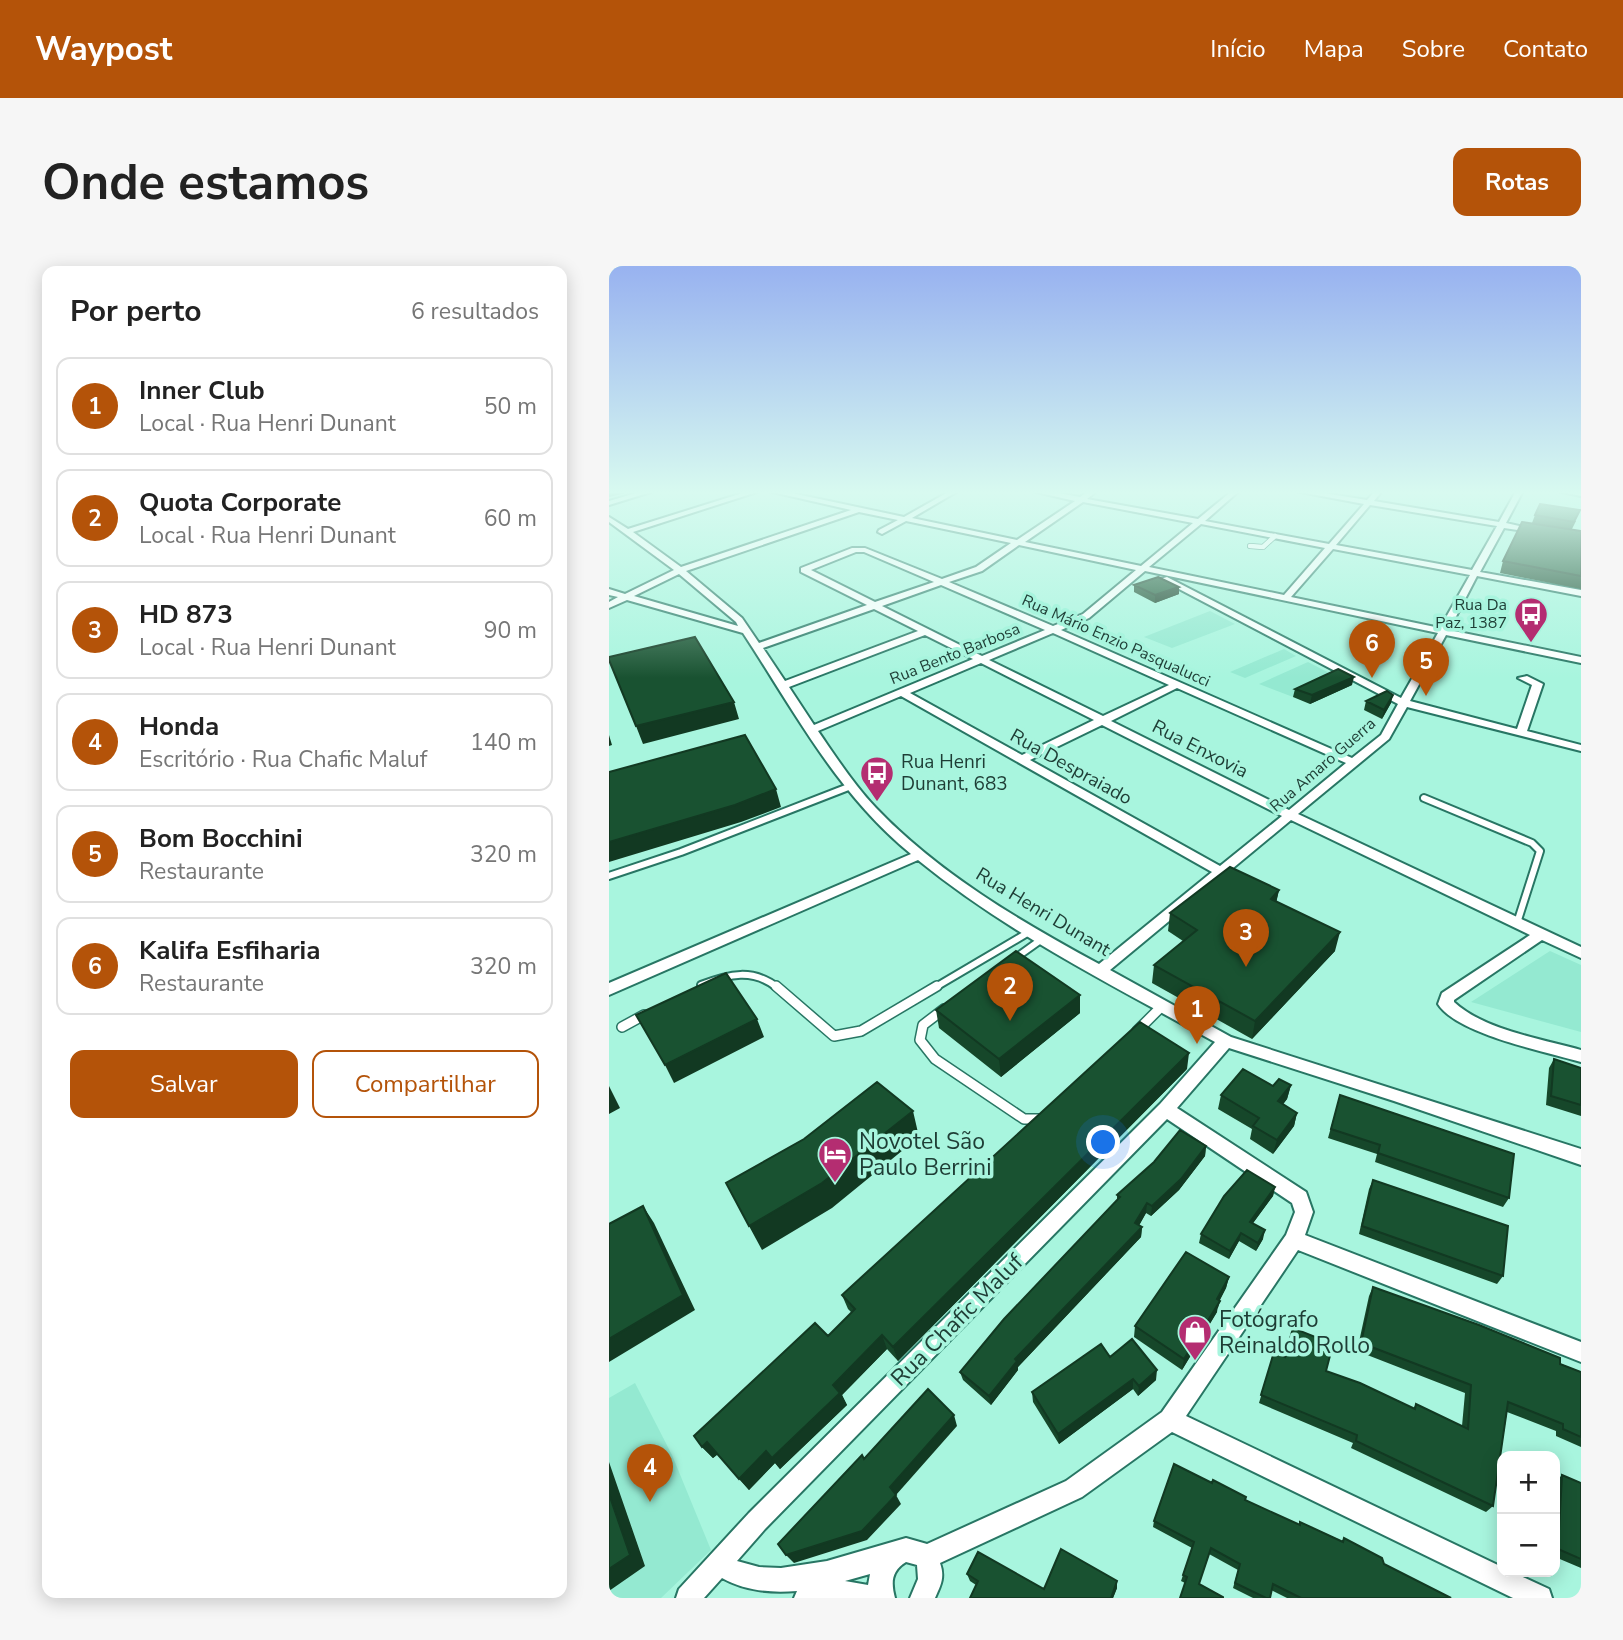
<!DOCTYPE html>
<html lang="pt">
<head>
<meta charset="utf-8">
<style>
  body { margin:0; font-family:"Nunito Sans",sans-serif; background:#f6f6f6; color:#222 }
  .controls { position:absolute; right:21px; bottom:21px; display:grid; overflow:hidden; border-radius:14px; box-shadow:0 4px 18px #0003 }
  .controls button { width:63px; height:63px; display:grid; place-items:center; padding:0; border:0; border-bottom:2px solid #e0e0e0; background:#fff; color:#222; font:35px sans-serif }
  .you { position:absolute; left:495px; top:877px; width:24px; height:24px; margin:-18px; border:5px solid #fff; border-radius:50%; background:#1a73e8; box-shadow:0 0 0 10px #1a73e833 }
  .badge { display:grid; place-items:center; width:46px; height:46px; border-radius:50%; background:#b45309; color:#fff; font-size:23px; font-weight:700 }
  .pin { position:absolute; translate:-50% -58px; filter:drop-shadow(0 2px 4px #0008) }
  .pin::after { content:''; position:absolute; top:37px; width:24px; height:21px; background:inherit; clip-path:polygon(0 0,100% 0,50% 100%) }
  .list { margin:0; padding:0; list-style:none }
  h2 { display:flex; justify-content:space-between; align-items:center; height:91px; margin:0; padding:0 28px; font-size:30px }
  h2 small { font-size:23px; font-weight:400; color:#767676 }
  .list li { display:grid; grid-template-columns:46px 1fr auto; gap:21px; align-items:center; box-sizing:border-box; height:98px; margin:0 14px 14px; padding:0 14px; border:2px solid #e0e0e0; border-radius:14px }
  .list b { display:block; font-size:26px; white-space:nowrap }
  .list p { margin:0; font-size:23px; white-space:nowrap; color:#767676 }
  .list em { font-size:23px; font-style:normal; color:#767676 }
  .actions { display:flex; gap:14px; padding:21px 28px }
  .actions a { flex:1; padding:16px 0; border:2px solid #b45309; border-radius:14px; text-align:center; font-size:24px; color:#b45309 }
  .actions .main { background:#b45309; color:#fff }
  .map { position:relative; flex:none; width:972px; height:1332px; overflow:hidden; border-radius:14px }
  header { display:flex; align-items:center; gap:42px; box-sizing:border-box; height:98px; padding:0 35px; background:#b45309; color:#fff }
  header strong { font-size:33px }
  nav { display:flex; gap:38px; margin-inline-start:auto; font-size:24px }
  .intro { display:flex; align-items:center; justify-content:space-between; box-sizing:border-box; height:168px; padding:0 42px }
  h1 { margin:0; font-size:49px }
  .button { padding:18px 32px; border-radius:14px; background:#b45309; color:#fff; font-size:24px; font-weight:700 }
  main { display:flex; gap:42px; padding:0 42px }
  aside { flex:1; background:#fff; border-radius:14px; box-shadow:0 4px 18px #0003 }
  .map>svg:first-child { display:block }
  .built { fill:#94e9d1 }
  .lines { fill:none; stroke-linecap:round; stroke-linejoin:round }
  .service-far2-casing { stroke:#287664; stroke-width:6 }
  .service-far1-casing { stroke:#287664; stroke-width:10 }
  .service-casing { stroke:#287664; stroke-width:12 }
  .minor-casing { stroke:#287664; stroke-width:4 }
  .service-far2 { stroke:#fff; stroke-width:4.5 }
  .service-far1 { stroke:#fff; stroke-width:6 }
  .service { stroke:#fff; stroke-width:9 }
  .minor { fill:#fff; fill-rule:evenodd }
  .wall { fill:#16472a }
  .shaded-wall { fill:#123922 }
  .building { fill:#195231; stroke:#123922; stroke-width:2 }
  .labels { text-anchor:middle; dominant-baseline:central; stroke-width:7; stroke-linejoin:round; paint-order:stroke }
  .far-poi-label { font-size:16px; fill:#1e3d35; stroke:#a8f5de; text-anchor:end }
  .far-street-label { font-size:16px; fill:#1e3d35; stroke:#a8f5de }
  .street-label { font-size:19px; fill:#1e3d35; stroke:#a8f5de }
  .poi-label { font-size:19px; fill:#1e3d35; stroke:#a8f5de; text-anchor:start }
  .near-poi-label { font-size:23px; fill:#1e3d35; stroke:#a8f5de; text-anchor:start }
  .near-street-label { font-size:23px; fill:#1e3d35; stroke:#a8f5de }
</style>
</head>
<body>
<header>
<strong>Waypost</strong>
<nav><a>Início</a><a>Mapa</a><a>Sobre</a><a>Contato</a></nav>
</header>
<div class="intro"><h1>Onde estamos</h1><a class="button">Rotas</a></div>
<main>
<aside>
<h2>Por perto<small>6 resultados</small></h2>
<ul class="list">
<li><span class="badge">1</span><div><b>Inner Club</b><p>Local · Rua Henri Dunant</p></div><em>50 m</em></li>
<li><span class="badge">2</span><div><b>Quota Corporate</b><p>Local · Rua Henri Dunant</p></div><em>60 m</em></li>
<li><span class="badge">3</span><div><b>HD 873</b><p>Local · Rua Henri Dunant</p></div><em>90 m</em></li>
<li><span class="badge">4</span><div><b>Honda</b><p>Escritório · Rua Chafic Maluf</p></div><em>140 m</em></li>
<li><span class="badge">5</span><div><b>Bom Bocchini</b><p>Restaurante</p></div><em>320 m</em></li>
<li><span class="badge">6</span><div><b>Kalifa Esfiharia</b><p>Restaurante</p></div><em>320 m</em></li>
</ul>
<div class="actions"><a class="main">Salvar</a><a>Compartilhar</a></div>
</aside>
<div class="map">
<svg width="972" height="1332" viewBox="0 0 972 1332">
  <rect width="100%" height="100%" fill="#a8f5de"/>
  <!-- built -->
  <path class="built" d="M601 345 626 358 563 382 535 371Z
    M675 383 687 390 636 412 621 406Z
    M699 396 728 411 684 431 650 418Z
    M941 685 972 699V766L862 736Z
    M26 1117 63 1189 102 1284 52 1332H0V1132Z"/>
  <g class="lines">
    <!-- service-far2 casing -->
    <g class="service-far2-casing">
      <path id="service-far2" d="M641 280 654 281 666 270"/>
    </g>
    <!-- service-far1 casing -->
    <g class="service-far1-casing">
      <path id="service-far1" d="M815 532 923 577 931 585 908 657
        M0 610 72 586 242 520
        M405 693 433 673
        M92 719C120 708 144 702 169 722
        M325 722 420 666"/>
    </g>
    <!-- service casing -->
    <g class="service-casing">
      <path id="service" d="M167 720 225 770 252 765 328 720
        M335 743 314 759 311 774 326 793 415 853H432
        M13 761 35 749
        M528 765 553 740"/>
    </g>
    <!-- minor casing -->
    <g class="minor-casing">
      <path id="minor" d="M34 225H45L0 239V235Z
        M140 225H151L24 266 72 301 242 244 159 225H173L295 251 341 225H349L303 252 408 274 466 235 423 225H438L471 231 480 225H488L478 233 589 253 623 225H630L596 255 720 278 755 238 686 225H702L758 234 766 225H773L765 235 890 256 907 225H914L897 257 933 265 929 267 895 262 871 306 972 324V330L868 310 840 364 972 391V397L837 369 801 435 908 463 923 419 909 412 918 410 934 418 918 465 972 479V485L798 441 780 473 689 548 972 681V692L933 674 845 734V736C875 764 933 773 972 784V796C937 786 848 768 829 738L833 727 921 669 682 554 501 704 622 771 972 883V899L785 835 620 782 568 842 697 926 704 946 696 969 972 1076V1096L689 984 577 1150 893 1301V1306H903L940 1323 943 1332H904L563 1166 473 1231 331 1297C336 1311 332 1319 326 1332H301L309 1313 308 1299 297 1296C282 1305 282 1317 286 1332H185L188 1325C161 1327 137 1325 113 1312L95 1332H67L70 1323 140 1247 551 838 606 776C505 720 400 668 309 594L0 729V717L302 588C228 528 184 443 134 367L18 334 0 342V336L9 331 0 329V323L16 328 65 304 0 256V251L19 263ZM474 236 584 257 532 300 416 276ZM761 239 888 260 863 304 727 279ZM250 246 289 254 270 264 269 266 273 268 297 255 402 277 367 301 333 313 256 282H243L192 302V306L258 339 150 377 133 352 77 305ZM592 258 716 282 675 329 540 301ZM410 279 527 304 474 348 444 360 340 316 373 305ZM724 283 861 309 831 362 682 331ZM247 286H255L325 316 266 336 202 304ZM536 305 829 367 792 432 558 311 551 313 789 438 772 469 743 492 452 364 480 352ZM70 308 127 356 129 360 25 330ZM332 319 436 364 373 390 273 340ZM265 343 309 365 176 415 154 382ZM444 367 560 419 494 450 380 394ZM316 369 364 393 205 459 180 421ZM372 397 485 454 413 489 301 427ZM568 422 737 497 680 544 502 455ZM292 430 603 606 490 698C411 655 330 608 267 542 245 519 227 491 209 465ZM493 459 673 550 611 600 421 494ZM558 853 683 937 686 946 677 969 553 1146 457 1215 318 1278 297 1272 218 1295 172 1302 150 1301 128 1295 156 1263ZM261 1308 259 1319 236 1315Z
        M948 225 972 226V230Z"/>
    </g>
    <!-- service-far2 -->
    <use href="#service-far2" class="service-far2"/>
    <!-- service-far1 -->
    <use href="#service-far1" class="service-far1"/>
    <!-- service -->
    <use href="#service" class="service"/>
    <!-- minor -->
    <use href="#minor" class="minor"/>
  </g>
  <!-- wall -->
  <path class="wall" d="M926 249 967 255 963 263 972 265V323L891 307 894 295 923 257Z
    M525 319 570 321V328L546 337 525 326Z
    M743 419 701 438 684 431 686 423Z
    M757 435 782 437 773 453 755 444Z
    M670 624 667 636 726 685 643 773 543 717 545 699 574 675 559 665 561 647Z
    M471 729V747L392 811 330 762 327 744Z
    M945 793 972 802V850L937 839 940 802Z
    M578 803 289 1095 278 1083 233 1129 238 1139 171 1203 166 1197 140 1224 109 1188 104 1192 93 1181 219 1070 243 1047 239 1043 233 1029Z
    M682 819 678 833 674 838 688 847 685 860 664 888 641 873 643 863 609 843 612 829 664 820Z
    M731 829 900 932 894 941 766 896 768 888 719 872Z
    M597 880 596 890 570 924 542 950 537 947 530 959 533 961 532 971 409 1101V1104L382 1139 354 1114 351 1106 508 935V929Z
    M764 914 894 1010 888 1018 750 968 760 923Z
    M666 921 664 930 644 957 654 973 647 985 630 975 620 993 590 977 592 968Z
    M620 1011 617 1022 610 1035 608 1046 573 1104 525 1071 526 1060Z
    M764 1021 972 1106V1181L947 1170V1165L898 1146 884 1240 877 1246 742 1182 744 1177 650 1137 665 1086 676 1091 684 1062 717 1105 804 1143 807 1138 853 1160 856 1127 748 1085 760 1030Z
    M501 1091 547 1114 529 1130 524 1123 450 1178 424 1136 423 1126Z
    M953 1209 972 1217V1302L946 1291V1216Z
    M636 1234 690 1259 691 1256 733 1275 735 1272 775 1298 842 1332H678L662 1324 661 1332H644L624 1322 629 1304 600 1288 576 1317 572 1315 583 1282 544 1261 545 1255Z
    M358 1308 435 1323 508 1322 504 1332 367 1319 361 1315Z"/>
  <!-- shaded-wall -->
  <path class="shaded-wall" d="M0 225H20L21 226 0 231Z
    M570 321V328L546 337V329Z
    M745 411 743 419 701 438 703 429Z
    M784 429 782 437 773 453 775 444Z
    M125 436 130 453 34 478 27 460Z
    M0 469 3 479 0 480Z
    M167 523 172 541 132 556 0 596V576Z
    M670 624 666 642 662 633Z
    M731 666 726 685 643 773 646 755Z
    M471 729V747L392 811 390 793Z
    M148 753 155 771 65 817 56 799Z
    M580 787 578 803 289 1095 284 1081Z
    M682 819 678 833 666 849 669 835Z
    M0 820 11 842 0 848Z
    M304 845 310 871 223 942 153 984 140 960Z
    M688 847 685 860 664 888 668 874Z
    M597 880 596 890 570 924 542 950 543 940Z
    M666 921 664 930 639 964 641 956Z
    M538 937 537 947 526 967V957Z
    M34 940 45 957 86 1044 0 1096V1073Z
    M533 961 532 971 409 1101V1104L382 1139 380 1130 406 1093Z
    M656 964 654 973 647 985 649 977Z
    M632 967 630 975 620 993 621 985Z
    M620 1011 617 1022 609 1038 611 1035 608 1046 573 1104 575 1093Z
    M273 1069 278 1083 233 1129 238 1139 171 1203 166 1197 140 1224 130 1213Z
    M548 1104 547 1114 529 1130 530 1120Z
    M524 1113V1123L450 1178 449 1168Z
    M345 1149 348 1160 287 1229 292 1238 258 1274 185 1297 177 1289 281 1221Z
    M98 1176 109 1188 104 1192 93 1181Z
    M0 1196 36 1300 0 1325Z
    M508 1315V1322L504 1332H502Z"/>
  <!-- building -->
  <path class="building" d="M931 238 971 244 965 256 926 249Z
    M913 256 972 265V310L894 295Z
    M549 311 570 321 546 329 525 319Z
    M86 371 125 436 27 460 0 394V391Z
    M729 403 745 411 703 429 686 423Z
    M778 425 784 429 775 444 757 435Z
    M136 469 167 523 126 539 0 576V506Z
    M621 601 670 624 662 633 731 666 646 755 545 699 588 664 561 647Z
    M407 685 471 729 390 793 327 744Z
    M117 707 148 753 56 799 27 749Z
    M531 756 580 787 284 1081 273 1069 224 1119 231 1127 163 1192 157 1185 130 1213 98 1176 93 1181 85 1170 206 1057 219 1070 246 1043 233 1029Z
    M945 793 972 802V839L942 830Z
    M634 803 664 820 670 813 682 819 669 835 688 847 668 874 644 860 650 852 612 829Z
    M268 816 304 845 213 917 140 960 117 917 195 873Z
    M731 829 905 888 900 932 769 887 771 879 722 863Z
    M571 864 597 880 572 913 543 940 538 937 526 957 533 961 406 1093 408 1095 380 1130 351 1106 395 1053 511 931 508 929 545 896Z
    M638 904 666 921 641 956 656 964 649 977 632 967 621 985 592 968 615 930Z
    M764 914 899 960 894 1010 753 960Z
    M34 940 74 1029 0 1073V958Z
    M577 986 620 1011 608 1033 611 1035 575 1093 526 1060Z
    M764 1021 870 1059 951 1092V1098L972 1106V1171L954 1163V1158L899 1136 884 1240 747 1175 748 1169 652 1129 665 1086 676 1091 684 1062 724 1078 717 1105 751 1117 806 1143 807 1138 859 1163 862 1119 752 1077Z
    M523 1073 548 1104 530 1120 524 1113 449 1168 423 1126 492 1078 501 1091Z
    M319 1123 345 1149 281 1221 287 1229 253 1265 177 1289 169 1278 253 1189 255 1193Z
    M565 1198 603 1217 604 1214 637 1231 636 1234 691 1259V1256L734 1276 735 1272 773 1292 775 1298 842 1332H692L664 1318 661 1332H657L626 1317 631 1298 602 1282 590 1318 614 1331V1332H571L578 1311 574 1309 585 1276 545 1255Z
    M953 1209 972 1217V1293L949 1283Z
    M0 1228 21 1289 0 1303Z
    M452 1283 508 1315 502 1332H361L369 1315 358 1308 369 1286 435 1323Z"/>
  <!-- sky -->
  <linearGradient id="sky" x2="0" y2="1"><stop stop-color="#98b2f0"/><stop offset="0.55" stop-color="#d8faf0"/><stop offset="1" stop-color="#d8faf0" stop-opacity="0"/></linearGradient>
  <rect width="972" height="412" fill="url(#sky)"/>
  <!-- icons -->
  <defs>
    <g id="bus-pin" transform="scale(1.75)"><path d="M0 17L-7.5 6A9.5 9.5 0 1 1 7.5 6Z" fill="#b42d71" stroke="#a8f5de"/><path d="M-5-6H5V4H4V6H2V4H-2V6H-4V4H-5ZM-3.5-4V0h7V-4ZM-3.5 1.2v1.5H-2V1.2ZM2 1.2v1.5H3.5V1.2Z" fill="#fff"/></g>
    <g id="hotel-pin" transform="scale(1.75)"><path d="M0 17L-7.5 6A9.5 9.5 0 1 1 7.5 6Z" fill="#b42d71" stroke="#a8f5de"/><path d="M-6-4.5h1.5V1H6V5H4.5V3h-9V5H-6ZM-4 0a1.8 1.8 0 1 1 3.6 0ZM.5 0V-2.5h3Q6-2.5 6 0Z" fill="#fff"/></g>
    <g id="shop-pin" transform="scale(1.75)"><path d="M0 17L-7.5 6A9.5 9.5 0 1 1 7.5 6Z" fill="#b42d71" stroke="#a8f5de"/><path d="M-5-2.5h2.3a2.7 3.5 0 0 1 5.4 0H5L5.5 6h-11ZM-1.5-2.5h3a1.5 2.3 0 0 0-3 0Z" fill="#fff"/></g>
  </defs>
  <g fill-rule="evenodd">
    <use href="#bus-pin" x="922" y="348"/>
    <use href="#bus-pin" x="268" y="507"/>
    <use href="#hotel-pin" x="226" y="888"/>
    <use href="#shop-pin" x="586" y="1066"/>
  </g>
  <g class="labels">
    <!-- far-poi labels -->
    <g class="far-poi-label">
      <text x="898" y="339">Rua Da<tspan x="898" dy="18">Paz, 1387</tspan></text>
    </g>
    <!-- far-street labels -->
    <g class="far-street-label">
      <text transform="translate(507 375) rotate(24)">Rua Mário Enzio Pasqualucci</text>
      <text transform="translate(346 388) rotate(-22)">Rua Bento Barbosa</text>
      <text transform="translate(714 499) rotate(-41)">Rua Amaro Guerra</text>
    </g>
    <!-- street labels -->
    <g class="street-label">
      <text transform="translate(591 483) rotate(27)">Rua Enxovia</text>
      <text transform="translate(462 501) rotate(29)">Rua Despraiado</text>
      <text transform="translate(434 646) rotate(31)">Rua Henri Dunant</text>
    </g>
    <!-- poi labels -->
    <g class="poi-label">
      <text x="292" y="496">Rua Henri<tspan x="292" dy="22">Dunant, 683</tspan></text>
    </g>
    <!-- near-poi labels -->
    <g class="near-poi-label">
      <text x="250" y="875">Novotel São<tspan x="250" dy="26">Paulo Berrini</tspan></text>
      <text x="610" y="1053">Fotógrafo<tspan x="610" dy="26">Reinaldo Rollo</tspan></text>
    </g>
    <!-- near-street labels -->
    <g class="near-street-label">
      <text transform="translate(348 1054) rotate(-45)">Rua Chafic Maluf</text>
    </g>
  </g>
</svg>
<div class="controls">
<button>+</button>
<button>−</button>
</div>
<div class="you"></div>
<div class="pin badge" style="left:588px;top:778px">1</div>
<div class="pin badge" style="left:401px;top:755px">2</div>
<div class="pin badge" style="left:637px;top:701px">3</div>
<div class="pin badge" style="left:41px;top:1236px">4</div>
<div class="pin badge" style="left:817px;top:430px">5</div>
<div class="pin badge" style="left:763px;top:412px">6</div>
</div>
</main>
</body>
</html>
